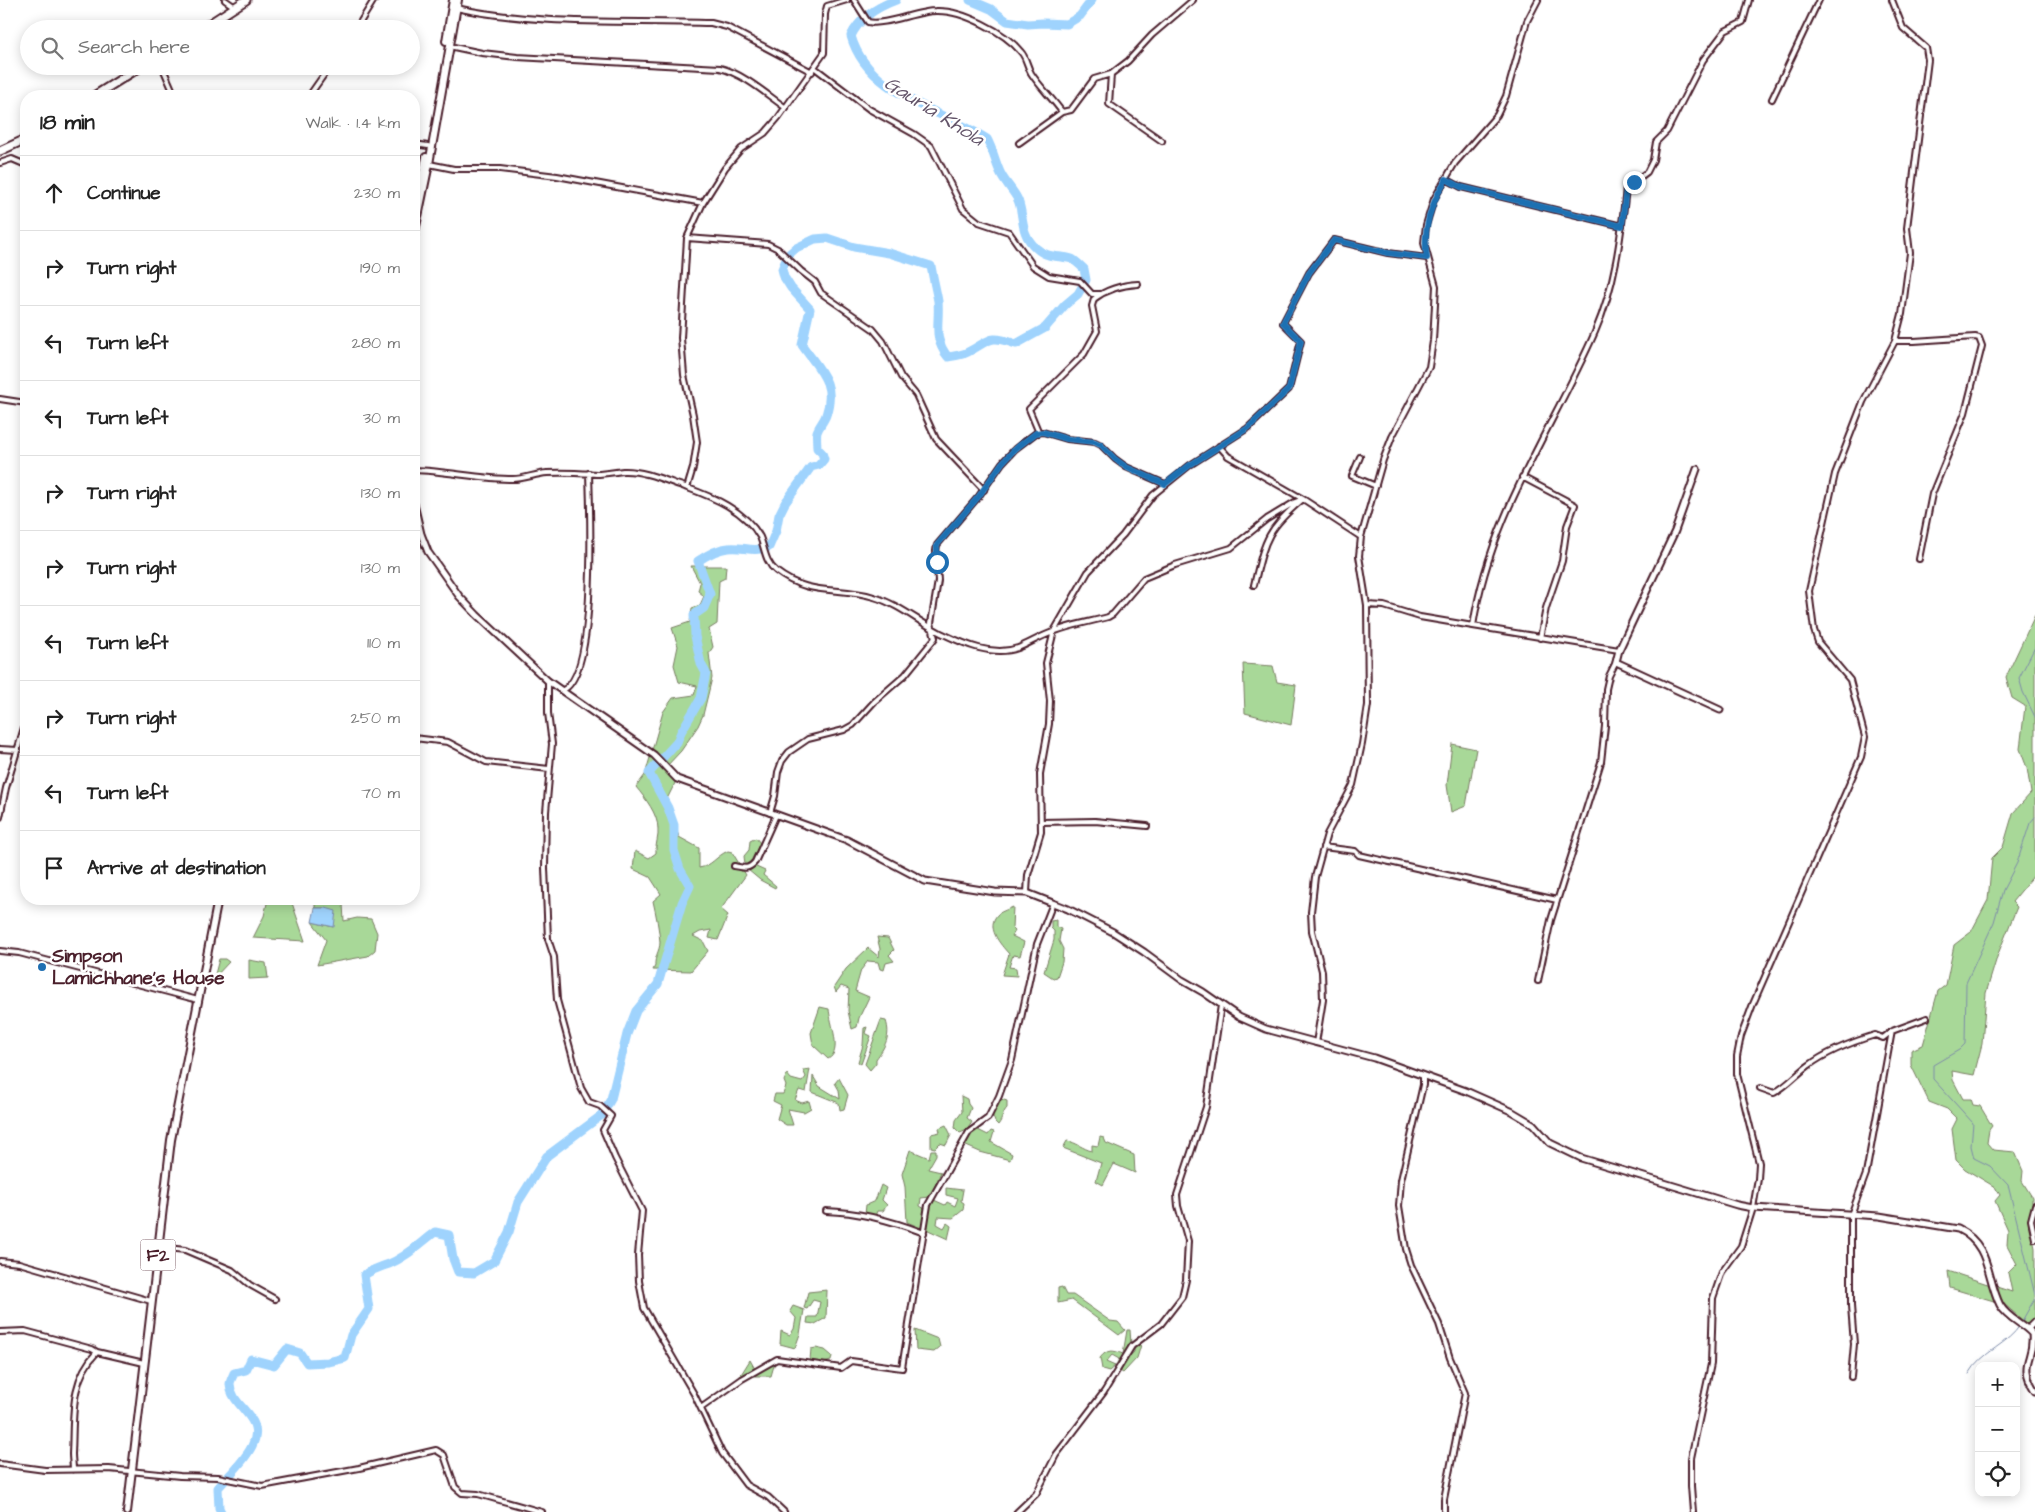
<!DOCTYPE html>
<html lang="en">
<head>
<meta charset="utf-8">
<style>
  body { margin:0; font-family:"Architects Daughter",sans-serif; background:#f6f6f6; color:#222 }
  .controls { position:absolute; right:15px; bottom:15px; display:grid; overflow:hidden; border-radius:10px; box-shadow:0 2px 12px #0003 }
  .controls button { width:45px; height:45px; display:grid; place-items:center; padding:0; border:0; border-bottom:1px solid #e0e0e0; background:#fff; color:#222; font:25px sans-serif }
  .stop { position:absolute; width:15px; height:15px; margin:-11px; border:4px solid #1f6fb2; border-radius:50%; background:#fff }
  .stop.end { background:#1f6fb2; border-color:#fff; box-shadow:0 1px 5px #0008 }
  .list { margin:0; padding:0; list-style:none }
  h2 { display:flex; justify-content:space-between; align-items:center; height:65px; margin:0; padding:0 20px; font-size:21px }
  h2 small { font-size:16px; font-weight:400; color:#767676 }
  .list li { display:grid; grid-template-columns:32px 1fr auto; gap:15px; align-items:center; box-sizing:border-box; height:75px; padding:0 20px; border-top:1px solid #e0e0e0 }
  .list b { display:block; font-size:19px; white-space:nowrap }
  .list em { font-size:16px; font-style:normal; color:#767676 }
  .icon { flex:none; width:28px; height:28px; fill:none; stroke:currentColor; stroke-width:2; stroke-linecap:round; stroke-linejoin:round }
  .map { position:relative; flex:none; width:2035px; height:1512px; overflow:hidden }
  .search { position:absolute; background:#fff; box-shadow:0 2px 12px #0003; left:20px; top:20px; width:400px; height:55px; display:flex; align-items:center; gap:12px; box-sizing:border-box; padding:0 18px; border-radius:28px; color:#767676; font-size:19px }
  .panel { position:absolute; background:#fff; box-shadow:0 2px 12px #0003; left:20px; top:90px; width:400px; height:815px; border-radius:20px }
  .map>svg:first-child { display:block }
  .green { fill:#a8d898; stroke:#797c62 }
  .water { fill:#9fd3fd; stroke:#7d8ba9 }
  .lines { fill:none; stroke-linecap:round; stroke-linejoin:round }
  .stream { stroke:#7d8ba9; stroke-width:1 }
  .river { stroke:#9fd3fd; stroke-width:9 }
  .minor-casing { stroke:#4a1f2b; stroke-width:8 }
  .tertiary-casing { stroke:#4a1f2b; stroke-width:9 }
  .primary-casing { stroke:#4a1f2b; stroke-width:10 }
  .trunk-casing { stroke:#4a1f2b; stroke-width:11 }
  .minor { stroke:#fff; stroke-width:4 }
  .tertiary { stroke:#fff; stroke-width:5 }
  .primary { stroke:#fff; stroke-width:6 }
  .trunk { stroke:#fff; stroke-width:7 }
  .route { stroke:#1f6fb2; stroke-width:6 }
  .poi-dot { fill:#1f6fb2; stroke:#fff; stroke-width:2 }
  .labels { text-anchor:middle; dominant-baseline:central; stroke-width:5; stroke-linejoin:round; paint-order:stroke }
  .shield { fill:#fff; stroke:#80626b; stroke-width:1 }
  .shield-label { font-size:18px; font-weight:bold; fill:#4a1f2b }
  .poi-label { font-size:19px; font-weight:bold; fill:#4a1f2b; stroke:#fff; text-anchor:start }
  .water-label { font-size:20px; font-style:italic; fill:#64556a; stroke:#fff }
</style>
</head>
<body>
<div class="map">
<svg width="2035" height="1512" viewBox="0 0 2035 1512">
  <rect width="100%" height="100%" fill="#fff"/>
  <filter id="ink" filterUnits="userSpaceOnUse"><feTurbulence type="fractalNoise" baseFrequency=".02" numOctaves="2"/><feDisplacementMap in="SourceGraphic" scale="10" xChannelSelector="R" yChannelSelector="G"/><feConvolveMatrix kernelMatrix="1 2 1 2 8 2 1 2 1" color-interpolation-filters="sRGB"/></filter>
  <g filter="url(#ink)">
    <!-- green -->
    <path class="green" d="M691 566H726L725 578 719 581 717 624 709 629 713 647 709 653 712 678 703 715 698 726 681 751 665 768 677 779 667 799 679 837 699 848V868C712 866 716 856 728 851L732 852 746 875 721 909 728 915 718 940 709 938 711 930 700 932 693 936 703 941 708 951 691 971 653 970 655 966C654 957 660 951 660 942 659 929 656 914 653 901L661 894 650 877 633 869 635 851 649 858 656 853C655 844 659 837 658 829 658 814 645 798 636 787L645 775 663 712 673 698 694 695 697 686 679 682 674 665 678 646 672 628 690 622 692 608 700 605 704 596 698 591 700 583Z
      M2035 615V874L2012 902 2017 907 1998 954 1986 993 1982 1044 1974 1075 1952 1071 1953 1080 1963 1099H1971L1973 1105 1980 1106 1992 1126 1989 1130 1987 1143 1993 1150 2015 1152 2023 1171 2022 1181 2032 1197V1204L2029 1219 2035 1248V1331L2004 1304 1950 1288 1948 1271 2012 1292 2008 1273 2017 1264 2007 1245 2008 1230 1995 1201 2000 1195 1995 1187 1965 1169 1956 1160 1952 1129 1957 1119 1947 1109 1929 1102 1911 1065V1050L1923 1045 1938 991 1946 985 1954 945 1971 932 1988 900 1992 858 2003 847 2013 813 2031 793 2027 768 2020 749 2025 706 2012 698 2006 677Z
      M1243 664 1273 666 1277 682 1296 685 1291 725 1245 713Z
      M1452 744 1476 749 1466 806 1451 812 1447 785Z
      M756 838 760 843 749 865H745L744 856 749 850 750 841Z
      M754 866 765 871 763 875 776 886 775 888 760 880 748 870Z
      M268 899 277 902 292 903 305 941 253 938 264 916Z
      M315 899H323L343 904 344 921 357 918 371 919 377 933 375 950 368 956 317 965 326 940 312 922 333 927 326 908H315Z
      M1013 907 1012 928 1015 931 1012 936 1024 942 1020 956 1013 955 1009 967 1016 968 1017 976 1002 975 1009 954C1000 944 985 927 998 914 1002 911 1009 909 1013 907Z
      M1056 920V927L1061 929 1059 941 1063 949 1062 962 1057 977 1053 978 1044 972 1054 940V931L1051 928V921Z
      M877 937 888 938 894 950 889 955 894 961 886 963 884 970 880 969 878 962 868 961 861 970 855 991 869 997 859 1018 857 1027 852 1029 848 1011 849 989 841 986 836 992 834 987 846 969 868 948 879 957 880 949Z
      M219 959H225L229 962 214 978Z
      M249 960 266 963 268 978 249 979Z
      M820 1007 829 1009C830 1023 843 1052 828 1059L813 1045 811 1033Z
      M881 1020 886 1021C891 1036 885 1047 876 1059V1063L870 1070 865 1064Z
      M867 1027 865 1033 871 1036 861 1064 858 1062 863 1045 864 1028Z
      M810 1069 806 1092 799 1090 795 1100 802 1103 809 1101 811 1108 804 1112 788 1109 793 1125H786L777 1119 781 1105 773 1101 775 1094H783L786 1086 784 1081 787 1074 791 1079 802 1082 806 1077 803 1070Z
      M813 1076 819 1086 840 1099 839 1090 835 1083 839 1078 848 1095 844 1109 840 1110 839 1103 812 1092Z
      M961 1096 967 1099 968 1104 971 1108 967 1118 972 1122 967 1130 960 1133 955 1128 956 1120 962 1112Z
      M1001 1099 1007 1101V1108C1002 1113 1003 1119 998 1125L995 1122 992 1114Z
      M946 1125 951 1135 946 1145 940 1143 935 1148 931 1147V1134L940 1132 939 1128Z
      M974 1130H978L988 1135 991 1131 994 1132 991 1142 1012 1154 1010 1160 980 1152 964 1145Z
      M1100 1137 1104 1138 1106 1143 1134 1155 1135 1173 1114 1164 1103 1185 1096 1181 1101 1163 1063 1148 1067 1141C1076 1142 1083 1149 1092 1151V1145L1098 1146Z
      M910 1150 929 1158 931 1150H936V1155L928 1169 941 1172 930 1197 921 1198 920 1206 925 1209 921 1228 907 1222 905 1187 902 1174Z
      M881 1185 886 1188 882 1200 887 1205 883 1211H877L875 1216 865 1214 866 1205 875 1201Z
      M946 1188 963 1190 961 1201 964 1203 963 1210 953 1218 938 1217 937 1224 944 1228 947 1223 951 1226 948 1239 926 1229 930 1205 934 1200 945 1205 947 1202 955 1206 958 1198 946 1195Z
      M1062 1287 1066 1295H1073L1110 1321 1118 1322 1125 1330 1119 1335 1072 1300 1058 1303V1288Z
      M827 1290 826 1318 815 1324 807 1323 808 1317H817L820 1302 813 1300 807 1309 804 1308 808 1292Z
      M793 1306 804 1310 800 1334 795 1348 780 1344 781 1331 790 1335 794 1329 796 1318 790 1311Z
      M915 1330 938 1339 940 1347 934 1352 916 1350Z
      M1127 1330H1130L1131 1344 1119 1365H1116L1119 1359 1112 1355 1106 1362 1115 1366 1109 1371 1102 1369 1100 1358C1107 1349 1113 1350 1123 1354Z
      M1139 1344 1141 1345 1137 1358 1123 1373 1120 1371 1127 1358 1134 1352V1348Z
      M816 1348 825 1350 832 1356 831 1361 823 1363 810 1360 811 1349Z
      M750 1360 755 1369 745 1376H740Z
      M775 1362 771 1376H753Z"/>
    <!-- water -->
    <path class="water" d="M315 908H326L336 911 334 927 312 922Z"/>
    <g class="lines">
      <!-- stream -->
      <path class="stream" d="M2035 647 2019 678 2023 692 2035 717
        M2035 817 2030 823 2017 863 2003 890 1994 922 1966 983 1965 1044 1959 1050 1933 1065V1079L1973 1123 1971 1146 1974 1158 1990 1166 2008 1185 2035 1295
        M2022 1321 2035 1298
        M1969 1374C1982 1351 2009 1344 2020 1325"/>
      <!-- river -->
      <path class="river" d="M970 0 991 9 1007 21 1028 24 1043 23 1067 24 1080 16 1092 0
        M221 1512 219 1508 218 1488C229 1475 244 1462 252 1446 267 1417 231 1408 230 1384 230 1381 233 1376 234 1373L246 1370 251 1359 274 1365 287 1349 300 1353 307 1363 328 1362 345 1358 351 1335 369 1309 364 1275C375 1268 378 1268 389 1264 407 1257 420 1243 435 1232L449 1235 453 1259 458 1272 474 1273 494 1261 509 1232 518 1202 547 1156 602 1115 611 1099 627 1034 636 1011 658 984 682 903 690 886 680 869 674 850V825L668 808 649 773 677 742 681 732 701 698 706 673 701 664 695 636 694 615 704 608 710 594 698 561C707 555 717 549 728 548 743 546 752 553 769 547L776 531 779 515 785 503 811 467 819 465 824 459 822 453 817 448C817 443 816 437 817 432 819 426 824 421 826 415 837 383 819 370 802 345L810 309 791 288 784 277 782 269 788 255 796 248 815 239 827 238 854 247 889 253 931 266C933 278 936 290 938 301 940 324 932 337 948 357 954 356 962 355 968 352 991 340 988 334 1016 344L1045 328 1065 305 1078 294 1086 280 1084 269C1081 266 1076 261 1072 259 1059 255 1048 259 1036 248 1018 232 1025 213 1017 198 1012 189 1004 181 1000 172 995 161 993 150 987 139 942 110 867 94 851 36 860 17 877 7 896 0"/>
      <!-- minor casing -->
      <g class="minor-casing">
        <path id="minor" d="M225 0 235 7
          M854 0 868 22C885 26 916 11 936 11 962 10 1005 32 1021 52 1026 57 1027 66 1031 73 1039 86 1053 99 1062 112L1071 110 1094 79 1111 74 1128 61 1152 35 1193 0
          M456 8C540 26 626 20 711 23L727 27 812 72
          M356 29 374 0
          M449 46 482 53 517 57 720 68C744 74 766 94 786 108
          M162 66 175 96
          M815 68 869 109 914 134 931 146 963 209 979 222 1009 232 1033 266 1049 276 1080 281 1092 294H1101
          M1111 74 1109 104 1162 141
          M309 96 330 66
          M1772 99 1819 0
          M1019 143 1062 112
          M414 144 428 146
          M0 163 12 159 26 165
          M429 164 454 169H500L557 176 703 203
          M1446 179 1461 187 1622 226
          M687 238 768 244 778 249 801 271 815 282 821 293 873 329 883 341 901 377 916 395 936 439 984 490
          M1895 341H1914L1975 337 1979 338 1982 346 1965 413 1932 494 1919 559
          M0 399 26 403
          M1039 433 1029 409 1084 354 1097 331 1092 306 1094 299C1107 289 1121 285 1138 284
          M1360 457 1352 476 1376 486
          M414 470C447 471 480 479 513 479 524 479 535 474 547 473 564 472 579 473 596 474 605 474 614 472 623 471 643 470 667 481 685 487 713 497 745 510 760 537 765 549 765 562 776 571 809 597 838 586 874 597 898 604 919 622 941 633 964 644 993 657 1018 648 1030 643 1041 636 1053 632 1070 625 1090 622 1108 617L1113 614 1144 578 1175 565 1231 548 1267 519 1295 502 1303 499 1228 456 1219 446
          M1522 477 1575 505 1567 526 1562 561 1546 608 1540 638
          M687 488 693 468 697 442 693 415 684 375 681 338 687 238 703 203 725 168 741 149 765 133 778 118 824 53 825 14 827 6 847 0
          M1254 585C1265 540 1266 530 1303 499L1361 537
          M1367 605 1384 606 1420 617 1473 626C1490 515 1551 432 1595 332 1615 286 1621 237 1626 188L1647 172 1653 160 1656 142 1667 131 1703 60 1725 31 1743 22 1749 0
          M1473 626 1619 650
          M548 681V713L552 744 546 812 545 868 548 939 554 957 557 1000 581 1088 589 1102 600 1106 611 1116 603 1130 615 1158 642 1211 638 1255 639 1281 644 1308 694 1394 722 1453 746 1485 768 1497 784 1512
          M563 690C598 674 590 510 589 473
          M414 738 448 742 486 762 549 769
          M0 749 18 750
          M770 813 775 796 778 772 782 761 789 752 808 739 844 730 853 725 874 702 905 675 935 638 931 623 938 581 936 551 937 545 979 496 1002 463 1015 449 1036 433 1043 432 1067 439 1095 442 1101 445 1115 459 1126 467 1165 484
          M0 817 6 788 26 721
          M1041 822 1095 821 1147 826
          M1323 847 1355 851 1359 855 1557 900
          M734 866C744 868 748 870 755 862L776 815
          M1027 893 1028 875 1041 832 1040 774 1049 724 1050 701 1046 663 1054 631 1088 572 1123 535 1153 495 1190 465 1248 428 1289 389 1301 341 1283 323 1309 273 1334 240 1388 253 1427 258
          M0 951 19 953 198 1000
          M1538 981 1551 920 1601 762 1605 726 1606 689 1609 676 1616 662
          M1316 1043 1323 1000 1322 971 1312 931 1311 912 1315 877 1327 834 1353 785 1362 744 1368 705 1367 605 1359 556 1361 537 1383 460 1392 437 1429 367 1433 341 1436 286 1424 243 1426 225 1434 199 1455 163 1497 115 1506 96 1527 21 1538 0
          M1423 1077V1085L1401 1180 1399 1206 1406 1249 1411 1265 1439 1324 1450 1358 1465 1393 1444 1499V1512
          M1760 1088 1774 1093C1787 1086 1796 1075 1808 1066 1828 1051 1852 1042 1875 1035L1883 1038 1892 1031
          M2035 1205 2031 1220 2035 1239
          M826 1211C859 1212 893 1221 924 1233
          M159 1247 185 1250 232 1270 250 1285 275 1299
          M0 1261 19 1263 151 1301
          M2027 1329 2035 1321
          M0 1332 25 1331 92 1349 97 1352 144 1363
          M1851 1377 1854 1344 1851 1306V1215L1866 1174 1892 1031 1927 1018
          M701 1408 742 1379 777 1359 841 1368 851 1361 902 1368 928 1205 969 1132 988 1118 999 1096 1012 1060 1037 944 1053 903
          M0 1464 45 1470 109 1469 180 1476 218 1477 262 1486 359 1468 436 1450 444 1455 455 1487 462 1493 478 1494 542 1512
          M73 1470C73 1464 72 1459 72 1454 74 1417 69 1381 97 1352
          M1017 1512 1036 1494 1056 1455 1104 1392 1132 1346 1161 1324 1182 1297 1186 1280 1188 1241 1178 1206 1177 1195 1206 1107 1221 1005
          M1693 1512 1691 1486V1458L1711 1364 1713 1298 1722 1272 1741 1246 1753 1208 1758 1179 1759 1163 1737 1074V1056L1741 1036 1753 1004 1861 757 1865 737 1850 680 1818 642 1814 630 1809 591 1835 474 1863 402 1895 341 1902 314 1910 253 1907 228 1928 60 1926 48 1903 28 1892 0"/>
      </g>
      <!-- tertiary casing -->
      <g class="tertiary-casing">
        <path id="tertiary" d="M1697 469 1675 531 1619 650 1616 662 1720 710
          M414 504 421 534 428 552 459 596 477 615 548 681 654 755 677 779 847 840 925 881 995 892 1027 893 1068 909 1113 932 1144 952 1182 980 1203 992 1239 1017 1266 1029 1374 1058 1466 1091 1511 1111 1533 1124 1550 1143 1581 1158 1737 1205 1753 1208 1879 1216 1958 1229C1991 1245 1986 1277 2000 1305 2008 1319 2023 1323 2032 1334 2035 1360 2017 1362 2035 1391"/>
      </g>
      <!-- primary casing -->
      <g class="primary-casing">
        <path id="primary" d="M446 41 453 0
          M414 217 426 157
          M414 236 429 164 458 0
          M127 1512 171 1140 218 899"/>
      </g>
      <!-- trunk casing -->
      <g class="trunk-casing">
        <path id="trunk" d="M201 29 246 0
          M94 96 142 66
          M0 151 26 139"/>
      </g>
      <!-- minor -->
      <use href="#minor" class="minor"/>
      <!-- tertiary -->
      <use href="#tertiary" class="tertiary"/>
      <!-- primary -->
      <use href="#primary" class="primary"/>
      <!-- trunk -->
      <use href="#trunk" class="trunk"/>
    </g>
  </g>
  <g class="lines" filter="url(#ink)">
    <!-- route -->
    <path class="route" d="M937 562V545L979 496 1002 463 1015 449 1036 433 1043 432 1067 439 1095 442 1101 445 1115 459 1126 467 1165 484 1190 465 1248 428 1289 389 1301 341 1283 323 1309 273 1334 240 1388 253 1427 258C1422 229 1431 204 1446 179L1461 187 1622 226 1626 188 1634 182"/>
  </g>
  <!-- markers -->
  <circle class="poi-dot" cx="42" cy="967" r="5"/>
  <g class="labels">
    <!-- shield labels -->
    <rect class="shield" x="140.5" y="1239.5" width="35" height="31" rx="4"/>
    <g class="shield-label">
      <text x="158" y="1255">F2</text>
    </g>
    <!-- poi labels -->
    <g class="poi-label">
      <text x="52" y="956">Simpson<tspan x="52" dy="22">Lamichhane's House</tspan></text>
    </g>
    <!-- water labels -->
    <g class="water-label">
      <text transform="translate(934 111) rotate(32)">Gauria Khola</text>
    </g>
  </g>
</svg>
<div class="controls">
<button>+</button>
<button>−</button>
<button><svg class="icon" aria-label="locate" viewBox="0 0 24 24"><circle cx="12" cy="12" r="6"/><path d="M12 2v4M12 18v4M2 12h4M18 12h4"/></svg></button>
</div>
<div class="stop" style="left:937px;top:562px"></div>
<div class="stop end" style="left:1634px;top:182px"></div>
<div class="search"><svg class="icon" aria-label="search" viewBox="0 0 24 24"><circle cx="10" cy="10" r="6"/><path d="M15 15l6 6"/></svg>Search here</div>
<section class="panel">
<h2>18 min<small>Walk · 1.4 km</small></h2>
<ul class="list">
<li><svg class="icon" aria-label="ahead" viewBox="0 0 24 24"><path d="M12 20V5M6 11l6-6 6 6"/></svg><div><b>Continue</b></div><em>230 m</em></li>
<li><svg class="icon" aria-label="right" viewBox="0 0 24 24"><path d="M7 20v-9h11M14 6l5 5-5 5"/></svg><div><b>Turn right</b></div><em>190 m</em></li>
<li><svg class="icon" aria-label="left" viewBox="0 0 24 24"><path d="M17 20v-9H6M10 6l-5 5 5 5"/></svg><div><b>Turn left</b></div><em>280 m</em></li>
<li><svg class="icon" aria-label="left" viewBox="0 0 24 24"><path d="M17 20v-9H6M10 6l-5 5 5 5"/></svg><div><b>Turn left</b></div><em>30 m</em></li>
<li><svg class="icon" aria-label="right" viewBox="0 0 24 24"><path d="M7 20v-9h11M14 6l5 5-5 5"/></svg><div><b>Turn right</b></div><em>130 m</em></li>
<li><svg class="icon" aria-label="right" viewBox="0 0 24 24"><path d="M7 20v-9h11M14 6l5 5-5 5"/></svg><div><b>Turn right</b></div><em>130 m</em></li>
<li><svg class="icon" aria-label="left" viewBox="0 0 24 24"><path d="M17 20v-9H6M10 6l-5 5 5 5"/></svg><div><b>Turn left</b></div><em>110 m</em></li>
<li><svg class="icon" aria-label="right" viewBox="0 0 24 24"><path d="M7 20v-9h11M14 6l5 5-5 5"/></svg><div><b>Turn right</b></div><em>250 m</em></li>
<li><svg class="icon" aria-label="left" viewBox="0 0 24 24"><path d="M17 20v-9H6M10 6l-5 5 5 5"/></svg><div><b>Turn left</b></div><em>70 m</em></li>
<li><svg class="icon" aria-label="arrive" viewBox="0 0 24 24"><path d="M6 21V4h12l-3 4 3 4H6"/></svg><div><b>Arrive at destination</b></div></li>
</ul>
</section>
</div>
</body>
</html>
